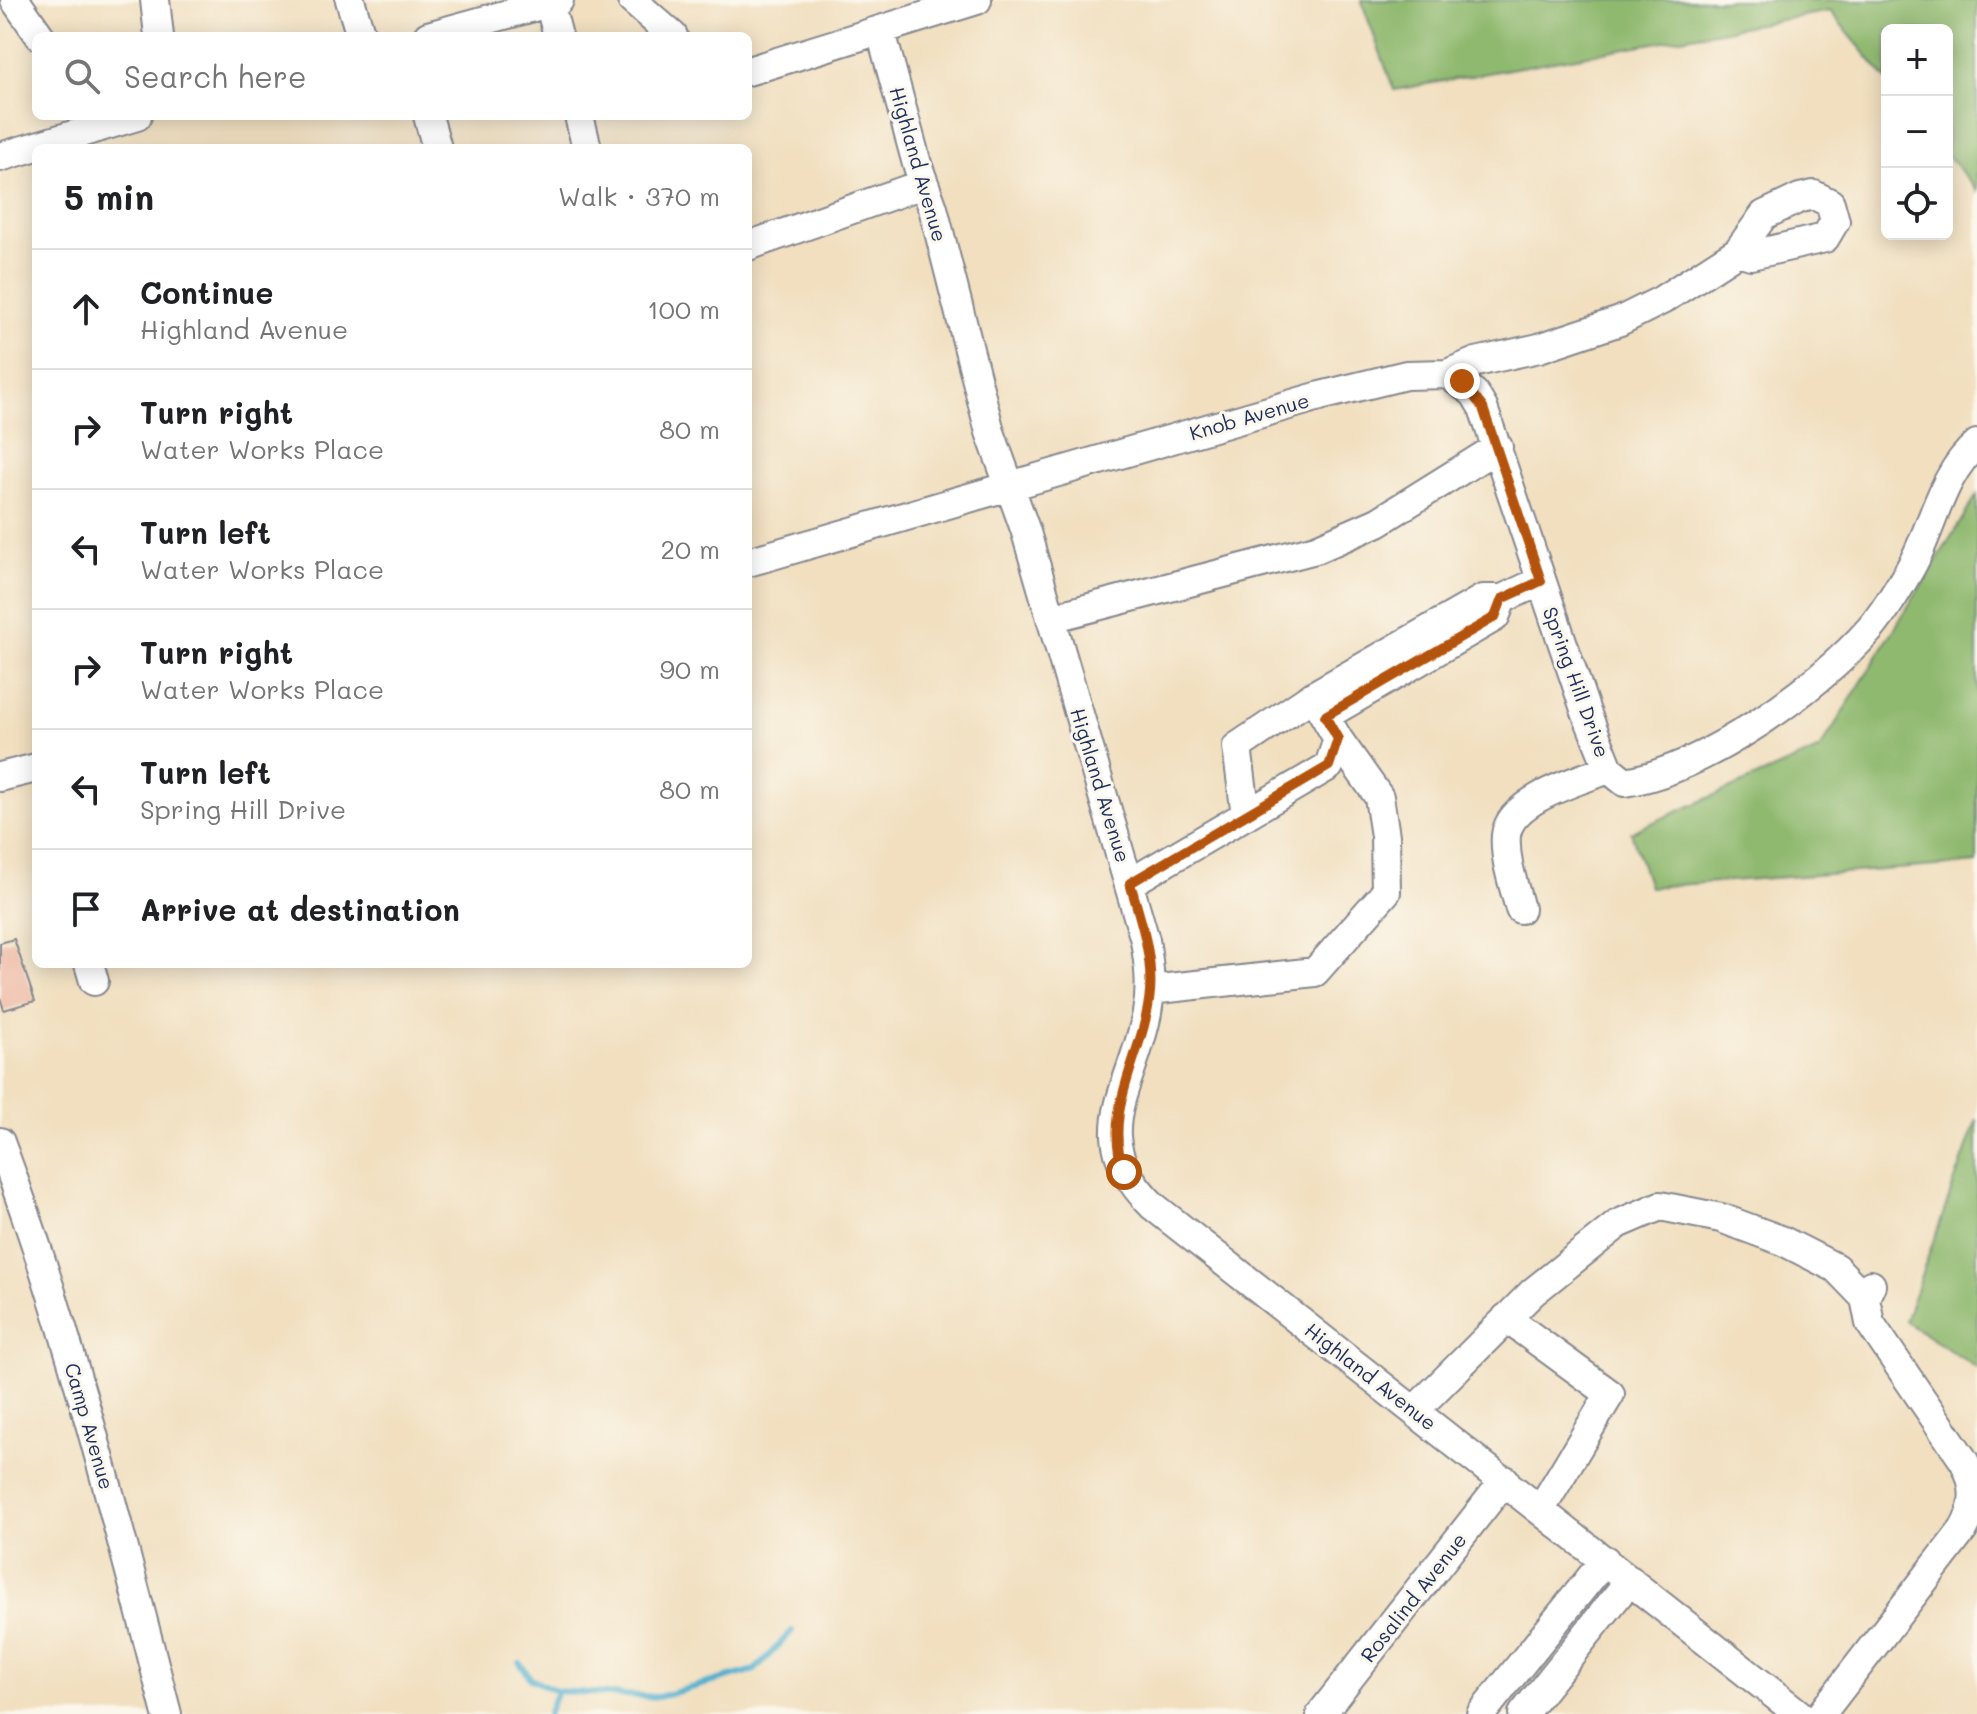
<!DOCTYPE html>
<html lang="en">
<head>
<meta charset="utf-8">
<style>
  body { margin:0; font-family:Mali,sans-serif; background:#f2f2f2; color:#202124 }
  .controls { position:absolute; right:24px; top:24px; display:grid; overflow:hidden; border-radius:12px; box-shadow:0 4px 20px #0003 }
  .controls button { width:72px; height:72px; display:grid; place-items:center; padding:0; border:0; border-bottom:2px solid #e0e0e0; background:#fff; color:#202124; font:40px sans-serif }
  .stop { position:absolute; width:24px; height:24px; margin:-18px; border:6px solid #b45309; border-radius:50%; background:#fff }
  .stop.end { background:#b45309; border-color:#fff; box-shadow:0 2px 8px #0008 }
  .list { margin:0; padding:0; list-style:none }
  h2 { display:flex; justify-content:space-between; align-items:center; height:104px; margin:0; padding:0 32px; font-size:34px }
  h2 small { font-size:26px; font-weight:400; color:#757577 }
  .list li { display:grid; grid-template-columns:52px 1fr auto; gap:24px; align-items:center; box-sizing:border-box; height:120px; padding:0 32px; border-top:2px solid #e0e0e0 }
  .list b { display:block; font-size:30px; white-space:nowrap }
  .list p { margin:0; font-size:26px; white-space:nowrap; color:#757577 }
  .list em { font-size:26px; font-style:normal; color:#757577 }
  .icon { flex:none; width:44px; height:44px; fill:none; stroke:currentColor; stroke-width:2; stroke-linecap:round; stroke-linejoin:round }
  .map { position:relative; flex:none; width:1977px; height:1714px; overflow:hidden }
  .search { position:absolute; background:#fff; box-shadow:0 4px 20px #0003; left:32px; top:32px; width:720px; height:88px; display:flex; align-items:center; gap:20px; box-sizing:border-box; padding:0 28px; border-radius:12px; color:#757577; font-size:30px }
  .panel { position:absolute; background:#fff; box-shadow:0 4px 20px #0003; left:32px; top:144px; width:720px; height:824px; border-radius:12px }
  .map>svg:first-child { display:block }
  .forest { fill:#90b96f; stroke:#567466; stroke-width:2 }
  .lines { fill:none; stroke-linecap:round; stroke-linejoin:round }
  .stream { stroke:#4fafce; stroke-width:6 }
  .building { fill:#edb6a1 }
  .minor-casing { stroke:#86878e; stroke-width:32 }
  .minor { stroke:#fff; stroke-width:28 }
  .route { stroke:#b45309; stroke-width:10 }
  .labels { text-anchor:middle; dominant-baseline:central; stroke-width:6; stroke-linejoin:round; paint-order:stroke }
  .street-label { font-size:20px; fill:#1b2f5e; stroke:#fbf7ec }
</style>
</head>
<body>
<div class="map">
<svg width="1977" height="1714" viewBox="0 0 1977 1714">
  <rect width="100%" height="100%" fill="#fbf7ec"/>
  <filter id="ink" filterUnits="userSpaceOnUse"><feTurbulence type="fractalNoise" baseFrequency=".0125" numOctaves="2"/><feDisplacementMap in="SourceGraphic" scale="16" xChannelSelector="R" yChannelSelector="G"/><feConvolveMatrix kernelMatrix="1 2 1 2 8 2 1 2 1" color-interpolation-filters="sRGB"/></filter>
  <filter id="wash" filterUnits="userSpaceOnUse"><feTurbulence type="fractalNoise" baseFrequency=".006" numOctaves="4" result="noise"/><feDisplacementMap in="SourceGraphic" scale="32" xChannelSelector="R" yChannelSelector="G"/><feGaussianBlur stdDeviation="1.8" result="paint"/><feColorMatrix in="noise" values="0 0 0 0 0 0 0 0 0 0 0 0 0 0 0 0 0 1.4 0 .05"/><feComposite in="paint" operator="in"/></filter>
  <g filter="url(#wash)">
    <rect width="100%" height="100%" fill="#f1dfbf"/>
    <!-- forest -->
    <path class="forest" d="M1361 0H1977V191L1947 154V30H1887V80L1830 11 1394 90Z
      M1977 495V863L1649 887 1631 832 1820 749Z
      M1977 1119V1368L1905 1321Z"/>
    <g class="lines">
      <!-- stream -->
      <path class="stream" d="M520 1663 531 1679 557 1691 548 1714
        M557 1691 658 1697 755 1670 792 1631"/>
    </g>
    <g id="blocks">
      <!-- building -->
      <path class="building" d="M14 939 35 1001 4 1010 0 997V943Z"/>
    </g>
  </g>
  <g filter="url(#ink)">
    <use href="#blocks" fill-opacity="0" stroke="#86878e" stroke-width="2"/>
    <g class="lines">
      <!-- minor casing -->
      <g class="minor-casing">
        <path id="minor" d="M15 0 40 36
          M155 0 159 36
          M350 0 361 36
          M632 0 673 36
          M549 2 558 36
          M881 32 917 164 933 208 990 432 1025 529 1145 940C1149 964 1152 988 1147 1013 1132 1092 1082 1136 1153 1206L1799 1714
          M428 36 559 0
          M748 71 977 0
          M428 116 437 148
          M579 116 587 148
          M0 157 137 116
          M748 246 923 184
          M1447 374 1474 393 1483 408 1586 712 1609 769 1625 782C1704 770 1819 688 1871 628 1886 610 1899 588 1911 567 1933 528 1941 474 1977 444
          M748 562 1320 396 1406 375 1447 374 1476 362 1539 348 1620 321 1662 300 1738 251 1764 215 1800 198 1814 195 1830 203 1835 221 1825 238 1751 255 1738 251
          M1051 618 1316 549 1378 522 1498 447
          M1325 716 1495 617 1502 599
          M0 777 36 768
          M1246 815 1237 747 1313 696 1483 599H1502L1541 581
          M1130 883 1329 766 1338 739 1313 696
          M1520 909C1514 886 1504 859 1506 835 1510 799 1580 780 1609 769
          M89 964 94 981
          M1150 990 1315 972 1386 892 1385 836 1379 797 1338 739
          M0 1142C69 1328 117 1522 167 1714
          M1506 1318 1610 1394 1541 1509
          M1415 1410 1533 1292 1618 1224 1660 1206 1721 1218 1783 1241 1836 1268 1865 1298
          M1321 1714 1505 1480
          M1481 1714 1605 1560
          M1523 1714 1630 1580
          M1821 1714 1963 1530C1977 1506 1977 1485 1964 1461L1870 1323 1865 1298 1871 1285"/>
      </g>
      <!-- minor -->
      <use href="#minor" class="minor"/>
    </g>
  </g>
  <g class="lines" filter="url(#ink)">
    <!-- route -->
    <path class="route" d="M1124 1172C1101 1108 1145 1054 1150 992 1153 955 1140 918 1130 883L1329 766 1338 739 1325 716 1495 617 1502 599 1541 581 1483 408 1462 381"/>
  </g>
  <g class="labels">
    <!-- street labels -->
    <g class="street-label">
      <text transform="translate(919 164) rotate(74)">Highland Avenue</text>
      <text transform="translate(1249 416) rotate(-16)">Knob Avenue</text>
      <text transform="translate(1577 682) rotate(70)">Spring Hill Drive</text>
      <text transform="translate(1101 785) rotate(73)">Highland Avenue</text>
      <text transform="translate(1371 1376) rotate(38)">Highland Avenue</text>
      <text transform="translate(90 1426) rotate(74)">Camp Avenue</text>
      <text transform="translate(1413 1597) rotate(-52)">Rosalind Avenue</text>
    </g>
  </g>
</svg>
<div class="controls">
<button>+</button>
<button>−</button>
<button><svg class="icon" aria-label="locate" viewBox="0 0 24 24"><circle cx="12" cy="12" r="6"/><path d="M12 2v4M12 18v4M2 12h4M18 12h4"/></svg></button>
</div>
<div class="stop" style="left:1124px;top:1172px"></div>
<div class="stop end" style="left:1462px;top:381px"></div>
<div class="search"><svg class="icon" aria-label="search" viewBox="0 0 24 24"><circle cx="10" cy="10" r="6"/><path d="M15 15l6 6"/></svg>Search here</div>
<section class="panel">
<h2>5 min<small>Walk · 370 m</small></h2>
<ul class="list">
<li><svg class="icon" aria-label="ahead" viewBox="0 0 24 24"><path d="M12 20V5M6 11l6-6 6 6"/></svg><div><b>Continue</b><p>Highland Avenue</p></div><em>100 m</em></li>
<li><svg class="icon" aria-label="right" viewBox="0 0 24 24"><path d="M7 20v-9h11M14 6l5 5-5 5"/></svg><div><b>Turn right</b><p>Water Works Place</p></div><em>80 m</em></li>
<li><svg class="icon" aria-label="left" viewBox="0 0 24 24"><path d="M17 20v-9H6M10 6l-5 5 5 5"/></svg><div><b>Turn left</b><p>Water Works Place</p></div><em>20 m</em></li>
<li><svg class="icon" aria-label="right" viewBox="0 0 24 24"><path d="M7 20v-9h11M14 6l5 5-5 5"/></svg><div><b>Turn right</b><p>Water Works Place</p></div><em>90 m</em></li>
<li><svg class="icon" aria-label="left" viewBox="0 0 24 24"><path d="M17 20v-9H6M10 6l-5 5 5 5"/></svg><div><b>Turn left</b><p>Spring Hill Drive</p></div><em>80 m</em></li>
<li><svg class="icon" aria-label="arrive" viewBox="0 0 24 24"><path d="M6 21V4h12l-3 4 3 4H6"/></svg><div><b>Arrive at destination</b></div></li>
</ul>
</section>
</div>
</body>
</html>
